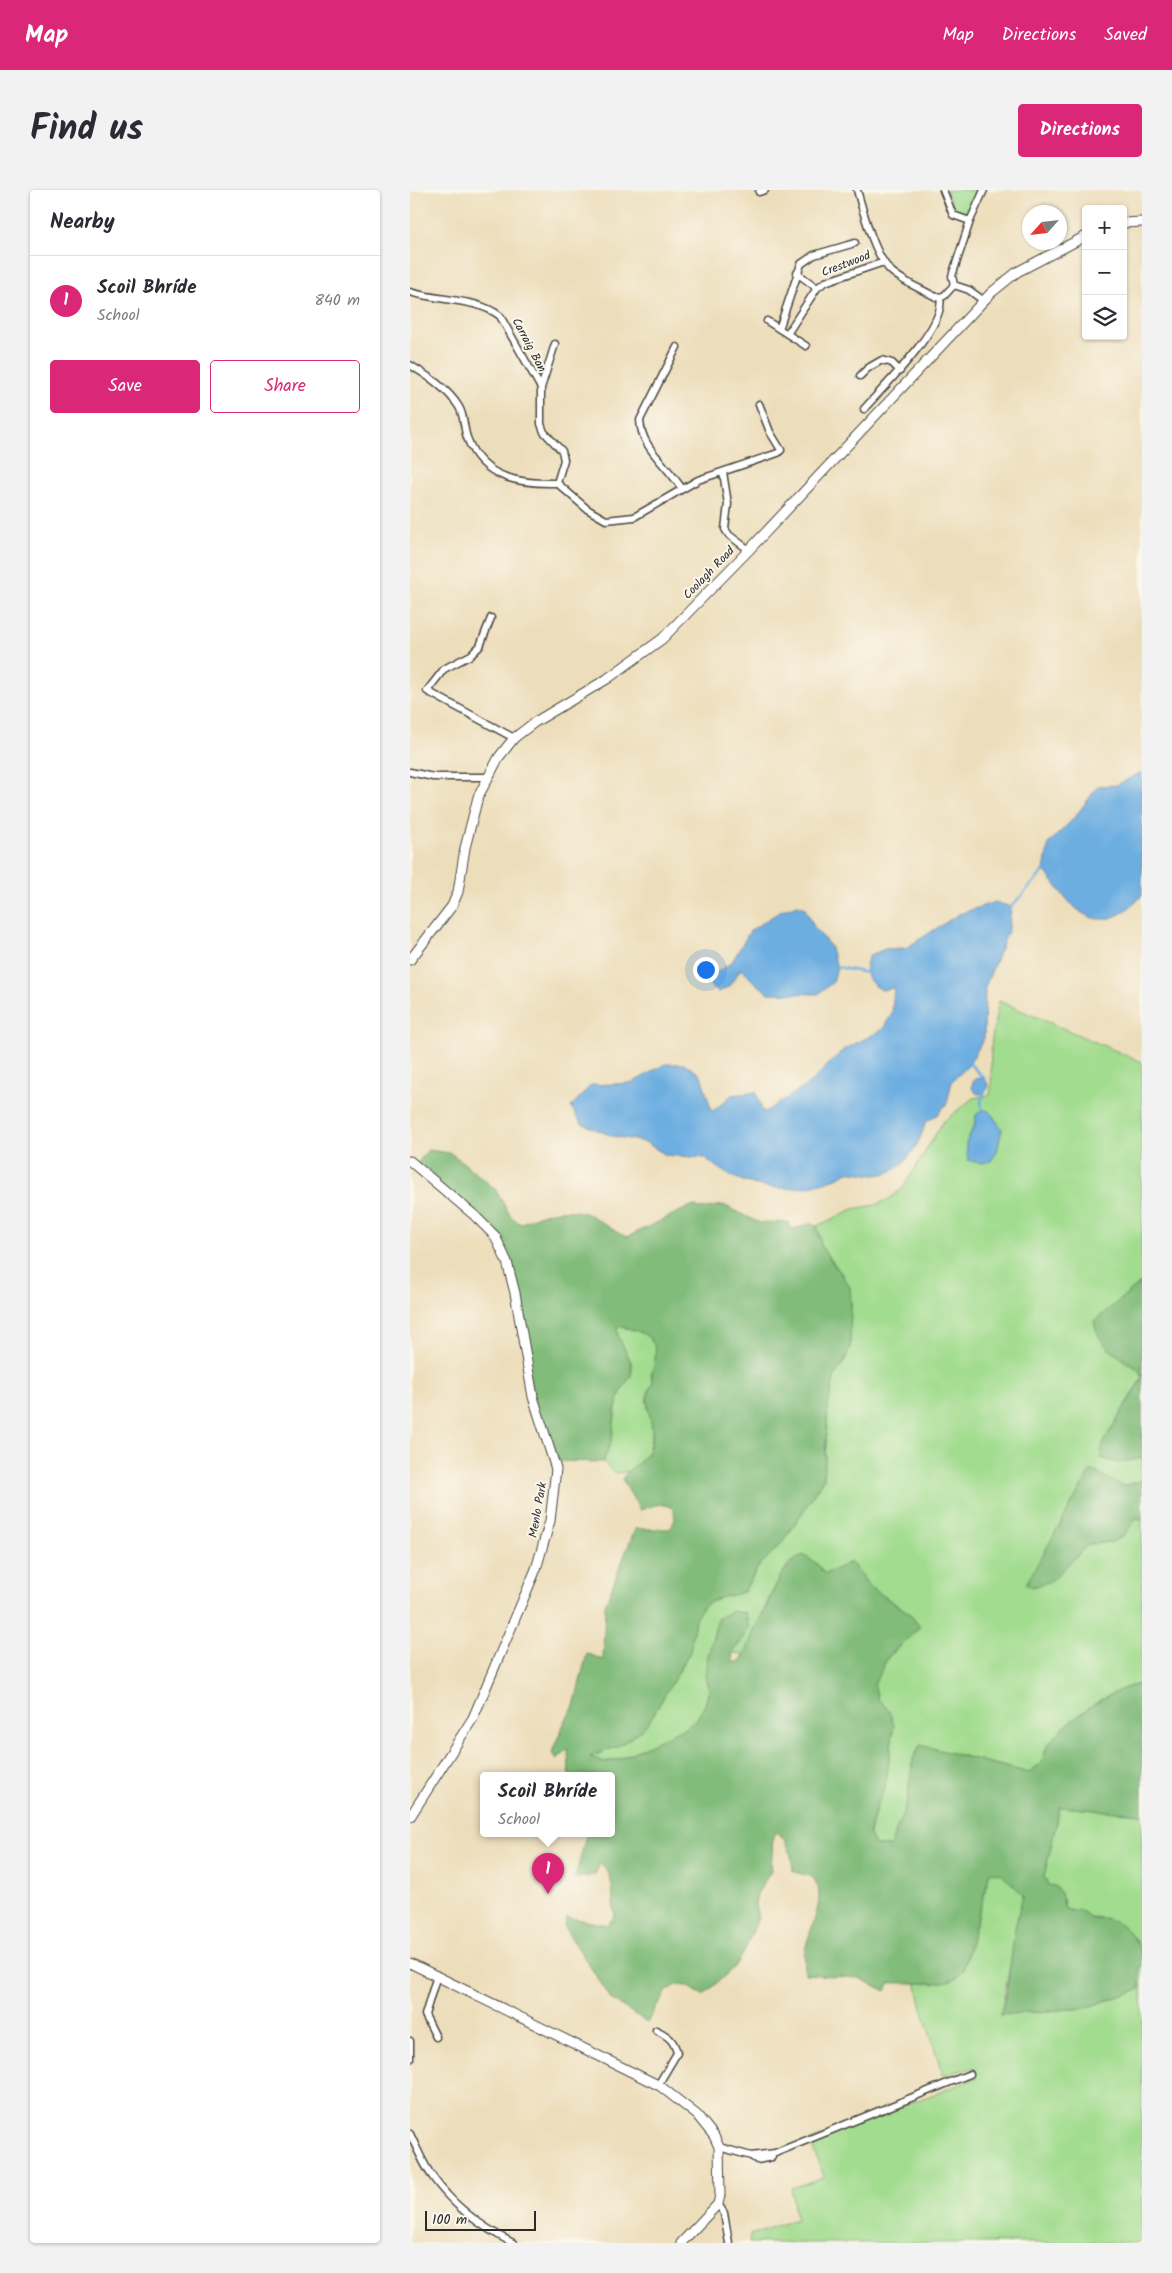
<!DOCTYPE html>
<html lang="en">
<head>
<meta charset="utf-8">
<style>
  body { margin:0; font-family:Kalam,sans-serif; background:#f2f2f3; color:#2b2b33 }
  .controls { position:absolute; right:15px; top:15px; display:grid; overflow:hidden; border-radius:5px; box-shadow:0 1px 4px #0004 }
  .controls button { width:45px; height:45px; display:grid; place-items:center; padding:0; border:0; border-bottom:1px solid #e1e1e2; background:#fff; color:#2b2b33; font:25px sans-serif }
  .compass { position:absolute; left:612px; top:15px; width:45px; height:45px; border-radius:50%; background:#fff; box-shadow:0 1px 4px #0004; rotate:243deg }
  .scale { position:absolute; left:15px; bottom:12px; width:111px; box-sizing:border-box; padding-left:5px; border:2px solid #2b2b2b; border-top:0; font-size:14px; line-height:18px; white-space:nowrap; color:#2b2b2b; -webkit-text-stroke:4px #fbf7ec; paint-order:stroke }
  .you { position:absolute; left:295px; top:779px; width:18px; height:18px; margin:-12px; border:4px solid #fff; border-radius:50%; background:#1a73e8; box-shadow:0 0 0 8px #1a73e833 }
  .badge { display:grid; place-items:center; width:32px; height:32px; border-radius:50%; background:#db2777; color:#fff; font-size:16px; font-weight:700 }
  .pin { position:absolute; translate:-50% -41px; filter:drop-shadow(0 1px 2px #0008) }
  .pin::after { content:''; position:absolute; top:26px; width:18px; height:15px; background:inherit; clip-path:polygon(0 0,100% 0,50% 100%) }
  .popup { position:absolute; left:70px; top:1582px; width:135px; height:65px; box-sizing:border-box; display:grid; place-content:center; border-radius:5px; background:#fff; filter:drop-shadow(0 1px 4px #0005); font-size:16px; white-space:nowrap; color:#7c7c81 }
  .popup b { font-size:19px; color:#2b2b33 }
  .popup::after { content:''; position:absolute; left:50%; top:100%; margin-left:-10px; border:10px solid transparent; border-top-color:#fff }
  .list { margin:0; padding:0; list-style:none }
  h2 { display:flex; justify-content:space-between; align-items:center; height:65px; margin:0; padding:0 20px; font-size:21px }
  h2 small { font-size:16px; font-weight:400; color:#7c7c81 }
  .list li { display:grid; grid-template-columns:32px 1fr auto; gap:15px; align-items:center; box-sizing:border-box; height:90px; padding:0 20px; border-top:1px solid #e1e1e2 }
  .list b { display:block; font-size:19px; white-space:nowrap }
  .list p { margin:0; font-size:16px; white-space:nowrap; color:#7c7c81 }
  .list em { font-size:16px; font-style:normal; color:#7c7c81 }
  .actions { display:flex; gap:10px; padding:15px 20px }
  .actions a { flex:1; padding:11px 0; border:1px solid #db2777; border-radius:5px; text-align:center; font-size:18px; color:#db2777 }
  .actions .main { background:#db2777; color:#fff }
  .icon { flex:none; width:28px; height:28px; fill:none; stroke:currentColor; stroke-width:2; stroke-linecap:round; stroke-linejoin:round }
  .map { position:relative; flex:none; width:732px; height:2053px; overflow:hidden; border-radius:5px }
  header { display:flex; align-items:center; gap:30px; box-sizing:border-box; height:70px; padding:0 25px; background:#db2777; color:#fff }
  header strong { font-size:24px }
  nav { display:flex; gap:28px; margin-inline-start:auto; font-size:18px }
  .intro { display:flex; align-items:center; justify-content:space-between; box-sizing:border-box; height:120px; padding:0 30px }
  h1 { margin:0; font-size:35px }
  .button { padding:12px 22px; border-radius:5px; background:#db2777; color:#fff; font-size:18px; font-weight:700 }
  main { display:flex; gap:30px; padding:0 30px }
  aside { flex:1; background:#fff; border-radius:5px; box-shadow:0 1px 4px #0004 }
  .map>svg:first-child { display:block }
  .green { fill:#a2dc8f; stroke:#66845d; fill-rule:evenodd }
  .forest { fill:#81bc7a; stroke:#567452 }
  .water { fill:#6daee1; stroke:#4c6c86 }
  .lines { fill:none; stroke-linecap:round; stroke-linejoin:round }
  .stream { stroke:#6daee1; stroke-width:2.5 }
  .street-casing { stroke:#484641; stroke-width:9 }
  .secondary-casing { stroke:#484641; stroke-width:11 }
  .street { stroke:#fff; stroke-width:6 }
  .secondary { stroke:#fff; stroke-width:9 }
  .labels { text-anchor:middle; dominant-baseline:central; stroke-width:4; stroke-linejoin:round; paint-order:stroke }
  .street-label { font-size:12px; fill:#2b2b2b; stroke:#fbf7ec }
</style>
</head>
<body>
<header>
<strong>Map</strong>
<nav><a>Map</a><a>Directions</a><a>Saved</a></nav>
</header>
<div class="intro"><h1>Find us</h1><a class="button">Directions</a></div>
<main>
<aside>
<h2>Nearby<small></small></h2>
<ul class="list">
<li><span class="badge">1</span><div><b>Scoil Bhríde</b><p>School</p></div><em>840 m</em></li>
</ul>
<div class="actions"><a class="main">Save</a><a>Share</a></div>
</aside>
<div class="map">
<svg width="732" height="2053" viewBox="0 0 732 2053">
  <rect width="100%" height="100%" fill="#fbf7ec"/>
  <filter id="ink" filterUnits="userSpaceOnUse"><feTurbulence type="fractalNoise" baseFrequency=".02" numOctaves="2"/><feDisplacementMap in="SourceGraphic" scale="10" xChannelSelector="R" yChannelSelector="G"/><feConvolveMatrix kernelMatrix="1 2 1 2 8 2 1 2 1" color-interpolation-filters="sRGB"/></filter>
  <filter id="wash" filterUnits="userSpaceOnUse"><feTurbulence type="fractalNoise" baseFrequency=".0096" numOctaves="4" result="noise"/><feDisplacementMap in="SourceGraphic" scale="20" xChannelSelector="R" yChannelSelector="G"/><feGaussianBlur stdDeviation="1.12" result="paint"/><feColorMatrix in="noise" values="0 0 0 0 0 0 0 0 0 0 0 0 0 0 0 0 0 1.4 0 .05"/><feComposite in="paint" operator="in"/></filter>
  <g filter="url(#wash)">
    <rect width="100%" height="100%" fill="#eddebb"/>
    <!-- green -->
    <path class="green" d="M536 0H567L560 23 552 26 545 22Z
      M589 811 732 872V1092L684 1132 715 1172 729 1179 732 1187 693 1253 721 1270 732 1268V1291L712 1296 664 1368 679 1354 702 1352 726 1328 732 1329V1494C702 1497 656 1531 638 1555 634 1560 635 1568 631 1573 628 1576 622 1580 619 1583L510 1555 503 1569 497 1613 480 1656H466L459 1643 468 1612 475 1598 482 1551 479 1521 468 1509 464 1494 478 1467 490 1457 499 1423 460 1397 441 1372 415 1385 406 1373 380 1372C360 1400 349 1432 337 1464L322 1463 332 1452 308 1428 297 1470 295 1486 299 1500 295 1515 288 1527 277 1537 209 1569 194 1572 180 1567C226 1551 231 1542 255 1502 263 1488 274 1477 279 1462 284 1449 280 1429 291 1418 300 1407 320 1404 334 1402L349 1376 380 1342 414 1288 418 1215 425 1185 434 1172 440 1158 441 1113 432 1084 412 1058 407 1036 443 1019 466 1015 479 1009 493 998 533 932 563 908 580 905C583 889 580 875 581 858 582 843 586 827 589 811ZM566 925 592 939 587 961 556 953 565 934Z
      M207 1136 234 1142 246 1156 245 1174 241 1184 243 1193 236 1209 243 1239 237 1266 220 1281 205 1283 193 1272 202 1249 206 1218 212 1199 222 1182V1174L207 1146Z
      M650 1617 732 1624V1764L726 1750 709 1735 695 1728 680 1727 668 1719 661 1721 653 1718 654 1710 638 1695 634 1687Z
      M580 1682 592 1683 613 1705 591 1824 675 1818 730 1799 729 1777 732 1774V2053H339L340 2045 386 2029 381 1998 414 1987 400 1951 566 1888 562 1878 533 1885 512 1819 506 1791 524 1794 553 1781Z"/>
    <!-- forest -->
    <path class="forest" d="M18 960 40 963 50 970 85 999 100 1025 110 1034C131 1023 156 1015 179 1025 192 1031 202 1041 217 1047L279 1017 285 1016 292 1019 313 1015 350 1033 379 1032 378 1036 384 1039 402 1033 407 1036 412 1058 440 1097 441 1113 440 1158 434 1172 425 1185 418 1215 414 1288 388 1329 371 1354 349 1376 333 1402 303 1410 291 1418 285 1430 280 1462 242 1527 232 1540 208 1556 180 1567 194 1572 209 1569 277 1537 288 1527 295 1515 299 1500 295 1486 297 1470 308 1428 321 1421 336 1423 339 1439 322 1463 323 1471 328 1473C339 1461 340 1449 346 1435 349 1429 353 1424 356 1418 366 1396 371 1377 393 1365L406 1373 415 1384 441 1372 460 1397 499 1423 510 1437 478 1467 464 1494 468 1509 479 1521 484 1535 475 1598 468 1612 459 1643 466 1656H480L497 1613 503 1569 510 1555 619 1583C622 1580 628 1576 631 1573 635 1568 634 1560 638 1555 656 1531 702 1497 732 1494V1624L650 1617 634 1687 638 1695 645 1696 651 1703 654 1718 661 1721C673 1718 673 1724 682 1728 688 1730 693 1727 698 1729 717 1735 732 1754 732 1774L729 1778 730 1799 675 1818 590 1825 597 1801 605 1738 613 1705 592 1684 580 1682 553 1781C550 1784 547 1788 544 1789 531 1796 495 1792 479 1793L476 1801 449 1788 395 1784C395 1776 394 1768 395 1761 398 1741 421 1702 401 1687 396 1684 388 1684 383 1681 382 1666 379 1650 366 1642L363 1646 361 1681 347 1704 345 1714 348 1728 336 1758 324 1777 293 1806 278 1796 266 1795 256 1802 237 1832 202 1810 154 1737 157 1727 197 1735 205 1726C201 1708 206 1684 190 1673L185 1685 165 1688 177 1643H202V1585H159L158 1559 147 1569 142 1562 155 1531 164 1516 177 1463 193 1470 195 1415 225 1339H259L265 1330 264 1320C253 1310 243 1316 230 1320L212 1289C221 1274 235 1274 241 1254 247 1232 229 1213 243 1193 241 1185 242 1182 244 1174 252 1147 230 1140 207 1136L208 1146 222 1174 221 1186 212 1199 205 1221 202 1249 193 1272 149 1271 123 1207 105 1103 85 1046 6 975Z
      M732 1092V1187C724 1166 691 1169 684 1131Z
      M732 1188V1268L708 1273 690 1268 693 1253Z
      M681 1280 712 1296 732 1291V1329L726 1328 714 1345 702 1352 679 1354 641 1391 623 1397 616 1394Z"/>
    <!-- water -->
    <path class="water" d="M732 582V706C725 712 718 720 710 724 675 743 654 705 634 680L639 653 665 627 688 596 707 595Z
      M585 712 601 717 599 738 575 797 574 848 559 875 542 891 537 913 528 924 515 933C510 956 491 985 465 985 457 985 446 981 439 982 436 982 432 986 429 987 418 991 406 995 395 997 361 1002 321 993 296 968L256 965 235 952 202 946 171 933 161 917 181 895 222 893 255 874H275L291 885 302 922 322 905 346 902 353 923 399 894 433 860 472 840 482 824 484 798 472 800C456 791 451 781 460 765L475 759 496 758 549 724Z
      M388 715 395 718 404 737 420 756 427 777 423 792 408 804 359 803 344 792 331 779 319 796 309 802 301 797 299 788 322 772 340 741 372 720Z
      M562 896a8 8 0 1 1 16 0a8 8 0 1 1-16 0Z
      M572 919 580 922 592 939 587 961 581 971 570 973 558 970 556 953 565 934 566 925Z"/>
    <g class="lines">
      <!-- stream -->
      <path class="stream" d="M599 719 636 679
        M427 777 457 783
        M559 873 574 888 575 891
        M572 919 571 911 576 899"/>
    </g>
  </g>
  <g filter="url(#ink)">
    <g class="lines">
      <!-- street casing -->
      <g class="street-casing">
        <path id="street" d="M447 0C453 21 465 68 482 82 495 93 511 99 526 107L534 106 544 95 559 100 574 111
          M533 0 543 25 560 31
          M349 2 355 0
          M387 83 407 98
          M544 95 542 86 560 31 574 0
          M0 102C28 111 67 108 90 126L131 198V234L134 242 152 261 154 270 147 293
          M357 131 396 156
          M369 139 391 74 404 65 445 53
          M377 144 407 98 415 92 474 72
          M267 157 230 230C231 259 258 275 272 299
          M0 175C18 186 38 199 49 217 55 227 53 239 58 250 73 289 111 294 147 293L177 319 196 330 224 327 288 290 368 263 371 260 360 242 349 214
          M450 186 458 178 472 170 482 173 490 181
          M131 198 145 154
          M454 219C472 198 537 136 530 108
          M313 282 318 314 315 339 319 345 339 360
          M81 428 70 456 61 465 34 479 17 501 104 548
          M0 582 23 587H77
          M246 1840C258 1846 264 1850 267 1863L248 1895
          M26 1847 15 1825 27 1785
          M0 1851V1869
          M0 1944C7 1958 13 1974 22 1986 43 2016 71 2037 103 2053
          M309 1957 341 1966 365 1963 560 1884
          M341 1966 347 1970 362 1967
          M308 2014 314 2023 319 2053"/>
      </g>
      <!-- secondary casing -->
      <g class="secondary-casing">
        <path id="secondary" d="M713 33 732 32
          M0 770 42 716 48 702 55 658 68 607 89 567 104 548 125 532 197 489 252 449 339 360 581 103 607 82 676 46
          M0 971 64 1025 85 1046 97 1072 105 1103 123 1207 146 1279 140 1331 126 1379 63 1528 0 1627
          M0 1773 250 1896 287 1925 304 1946 309 1957 310 2005 308 2014 271 2053"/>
      </g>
      <!-- street -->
      <use href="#street" class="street"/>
      <!-- secondary -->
      <use href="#secondary" class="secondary"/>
    </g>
  </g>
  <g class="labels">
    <!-- street labels -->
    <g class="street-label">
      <text transform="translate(436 74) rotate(-21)">Crestwood</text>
      <text transform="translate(119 155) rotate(62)">Carraig Ban</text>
      <text transform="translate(299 383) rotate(-46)">Coolagh Road</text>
      <text transform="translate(128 1320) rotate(-80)">Menlo Park</text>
    </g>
  </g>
</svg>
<div class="controls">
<button>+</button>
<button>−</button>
<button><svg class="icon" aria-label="layers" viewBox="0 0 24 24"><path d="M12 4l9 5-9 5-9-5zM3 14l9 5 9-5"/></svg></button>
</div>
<svg class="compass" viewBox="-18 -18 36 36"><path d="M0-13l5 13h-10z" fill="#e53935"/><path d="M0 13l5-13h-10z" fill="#7c7c81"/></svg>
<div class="scale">100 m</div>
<div class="you"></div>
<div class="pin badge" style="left:138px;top:1704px">1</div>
<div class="popup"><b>Scoil Bhríde</b>School</div>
</div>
</main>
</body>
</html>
